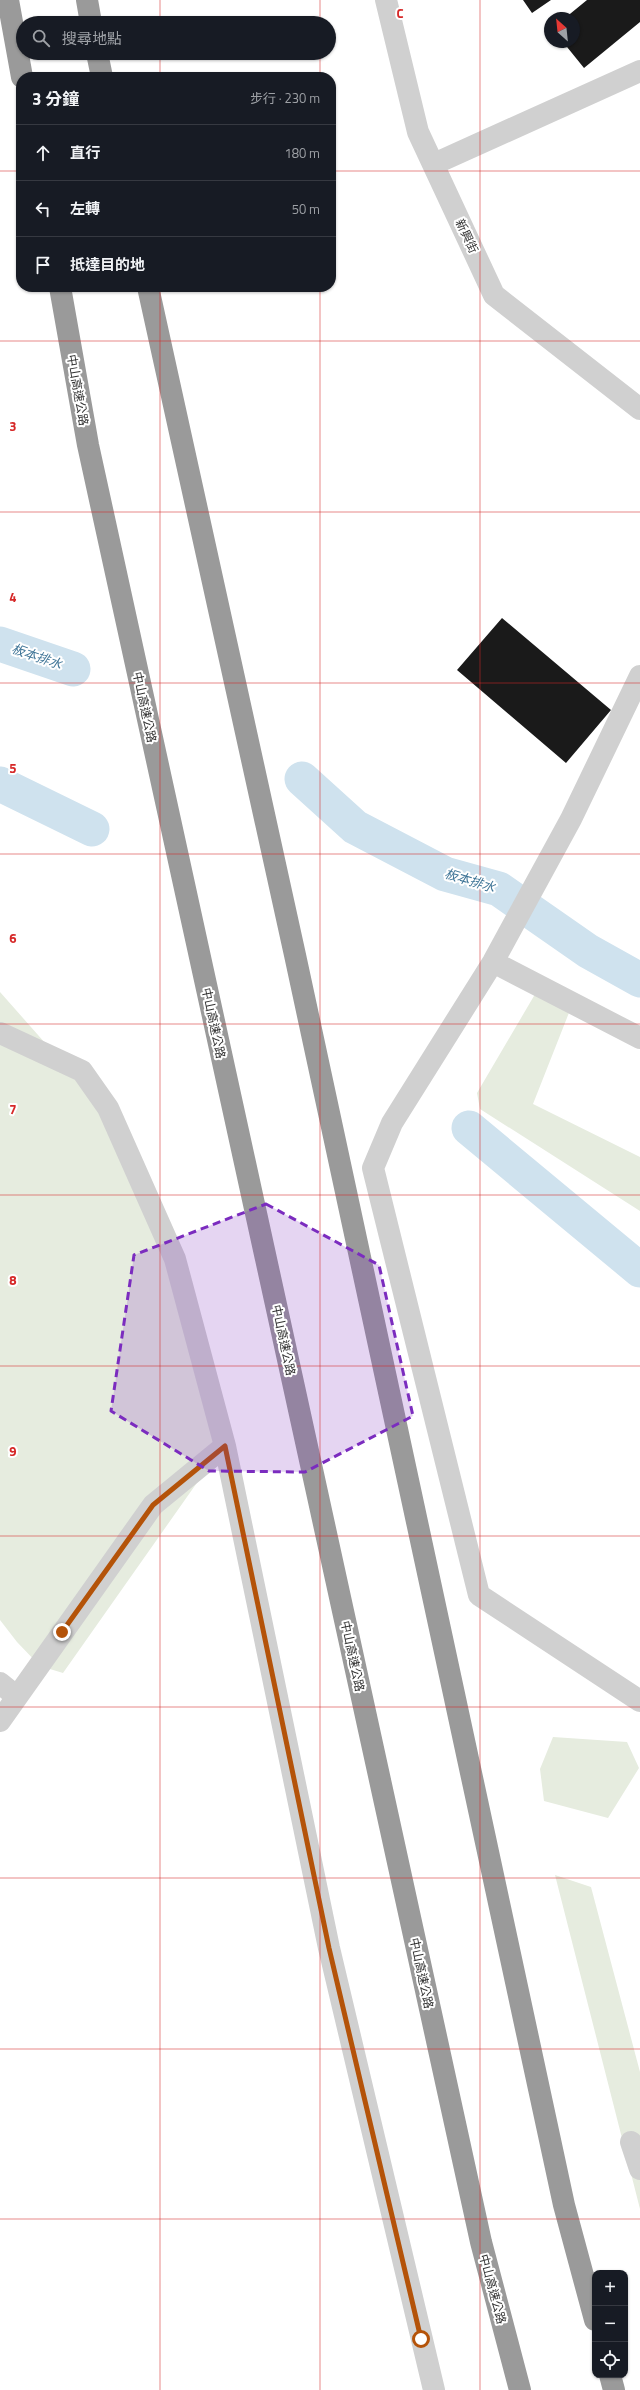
<!DOCTYPE html>
<html lang="zh-TW">
<head>
<meta charset="utf-8">
<style>
  body { margin:0; font-family:"Titillium Web","Noto Sans TC",sans-serif; background:#242831; color:#f1f3f6 }
  .controls { position:absolute; right:12px; bottom:12px; display:grid; overflow:hidden; border-radius:8px; box-shadow:0 1px 3px #0004 }
  .controls button { width:36px; height:36px; display:grid; place-items:center; padding:0; border:0; border-bottom:1px solid #363941; background:#171b24; color:#f1f3f6; font:20px sans-serif }
  .compass { position:absolute; left:544px; top:12px; width:36px; height:36px; border-radius:50%; background:#171b24; box-shadow:0 1px 3px #0004; rotate:333deg }
  .stop { position:absolute; width:12px; height:12px; margin:-9px; border:3px solid #b45309; border-radius:50%; background:#fff }
  .stop.end { background:#b45309; border-color:#fff; box-shadow:0 1px 4px #0008 }
  .list { margin:0; padding:0; list-style:none }
  h2 { display:flex; justify-content:space-between; align-items:center; height:52px; margin:0; padding:0 16px; font-size:17px }
  h2 small { font-size:13px; font-weight:400; color:#9ea1a6 }
  .list li { display:grid; grid-template-columns:26px 1fr auto; gap:12px; align-items:center; box-sizing:border-box; height:56px; padding:0 16px; border-top:1px solid #363941 }
  .list b { display:block; font-size:15px; white-space:nowrap }
  .list em { font-size:13px; font-style:normal; color:#9ea1a6 }
  .icon { flex:none; width:22px; height:22px; fill:none; stroke:currentColor; stroke-width:2; stroke-linecap:round; stroke-linejoin:round }
  .map { position:relative; flex:none; width:640px; height:2390px; overflow:hidden }
  .search { position:absolute; background:#171b24; box-shadow:0 1px 3px #0004; left:16px; top:16px; width:320px; height:44px; display:flex; align-items:center; gap:10px; box-sizing:border-box; padding:0 14px; border-radius:22px; color:#9ea1a6; font-size:15px }
  .panel { position:absolute; background:#171b24; box-shadow:0 1px 3px #0004; left:16px; top:72px; width:320px; height:220px; border-radius:16px }
  .map>svg:first-child { display:block }
  .green { fill:#e6ecdf }
  .lines { fill:none; stroke-linecap:round; stroke-linejoin:round }
  .canal { stroke:#cfe2ee; stroke-width:35 }
  .building { fill:#1a1a1a }
  .minor { stroke:#d0d0d0; stroke-width:22 }
  .highway { stroke:#9a9a9a; stroke-width:22 }
  .route { stroke:#b45309; stroke-width:5 }
  .marked { fill:#7b2cbf; fill-opacity:0.2; stroke:#7b2cbf; stroke-width:3; stroke-dasharray:8 5; stroke-linejoin:round }
  .grid { fill:none; stroke:#d62828; stroke-width:1; stroke-opacity:0.55 }
  .labels { text-anchor:middle; dominant-baseline:central; stroke-width:4; stroke-linejoin:round; paint-order:stroke }
  .street-label { font-size:12px; fill:#333; stroke:#fff }
  .water-label { font-size:13px; font-style:italic; fill:#3f7597; stroke:#fff }
  .grid-label { font-size:13px; text-anchor:middle; font-weight:bold; fill:#d62828; stroke:#fff; stroke-width:4; stroke-linejoin:round; paint-order:stroke }
</style>
</head>
<body>
<div class="map">
<svg width="640" height="2390" viewBox="0 0 640 2390">
  <rect width="100%" height="100%" fill="#fff"/>
  <!-- green -->
  <path class="green" d="M541 984 574 1000 533 1104 640 1157V1211L480 1109 477 1093Z
    M0 992 61 1061 107 1107 222 1414 213 1460 63 1673 40 1666 17 1642 0 1620Z
    M553 1737 627 1742 639 1768 608 1818 544 1801 540 1769Z
    M555 1875 591 1887 640 2072V2209Z"/>
  <g class="lines">
    <!-- canal -->
    <path class="canal" d="M0 644 73 669
      M302 779 355 827 445 874 499 889 588 951 640 980
      M0 784 92 829
      M469 1128 640 1270"/>
  </g>
  <!-- building -->
  <path class="building" d="M523 0H551L532 13Z
    M587 0H640V22L584 68 563 42H574V18H565Z
    M502 618 611 710 566 763 457 670Z"/>
  <g class="lines">
    <!-- minor -->
    <path class="minor" d="M386 0 418 132 494 295 640 409
      M434 164 640 71
      M640 676 571 819 493 962 392 1123 373 1168 479 1595 640 1701
      M493 962 640 1038
      M0 1033 82 1071 108 1108 175 1259 225 1446 329 1948 434 2390
      M0 1683 16 1696
      M0 1721 153 1505 225 1446
      M631 2142 640 2169"/>
    <!-- highway -->
    <path class="highway" d="M8 0 22 77
      M87 0 91 23
      M97 53 102 77
      M60 287 88 445 481 2242 520 2390
      M148 287 295 955 564 2205 595 2320
      M610 2375 614 2390"/>
  </g>
  <g class="lines">
    <!-- route -->
    <path class="route" d="M62 1632 153 1505 225 1446 329 1948 421 2339"/>
  </g>
  <!-- marked area -->
  <path class="marked" d="M266 1204 379 1265 413 1416 305 1472 209 1471 111 1411 134 1255Z"/>
  <!-- grid -->
  <path class="grid" d="M160 0V23M320 0V23M480 0V2390M160 53V77M320 53V77M0 171H21M331 171H640M160 287V2390M320 287V2390M0 341H640M0 512H640M0 683H640M0 854H640M0 1024H640M0 1195H640M0 1366H640M0 1536H640M0 1707H640M0 1878H640M0 2049H640M0 2219H640"/>
  <g class="labels">
    <!-- street labels -->
    <g class="street-label">
      <text transform="translate(467 236) rotate(65)">新興街</text>
      <text transform="translate(78 390) rotate(80)">中山高速公路</text>
      <text transform="translate(145 707) rotate(78)">中山高速公路</text>
      <text transform="translate(214 1023) rotate(78)">中山高速公路</text>
      <text transform="translate(284 1340) rotate(78)">中山高速公路</text>
      <text transform="translate(353 1656) rotate(78)">中山高速公路</text>
      <text transform="translate(422 1973) rotate(78)">中山高速公路</text>
      <text transform="translate(493 2289) rotate(75)">中山高速公路</text>
    </g>
    <!-- water labels -->
    <g class="water-label">
      <text transform="translate(37 656) rotate(19)">板本排水</text>
      <text transform="translate(470 880) rotate(17)">板本排水</text>
    </g>
  </g>
  <g class="grid-label">
    <text x="400" y="18">C</text>
    <text x="13" y="431">3</text>
    <text x="13" y="602">4</text>
    <text x="13" y="773">5</text>
    <text x="13" y="943">6</text>
    <text x="13" y="1114">7</text>
    <text x="13" y="1285">8</text>
    <text x="13" y="1456">9</text>
  </g>
</svg>
<div class="controls">
<button>+</button>
<button>−</button>
<button><svg class="icon" aria-label="locate" viewBox="0 0 24 24"><circle cx="12" cy="12" r="6"/><path d="M12 2v4M12 18v4M2 12h4M18 12h4"/></svg></button>
</div>
<svg class="compass" viewBox="-18 -18 36 36"><path d="M0-13l5 13h-10z" fill="#e53935"/><path d="M0 13l5-13h-10z" fill="#9ea1a6"/></svg>
<div class="stop" style="left:421px;top:2339px"></div>
<div class="stop end" style="left:62px;top:1632px"></div>
<div class="search"><svg class="icon" aria-label="search" viewBox="0 0 24 24"><circle cx="10" cy="10" r="6"/><path d="M15 15l6 6"/></svg>搜尋地點</div>
<section class="panel">
<h2>3 分鐘<small>步行 · 230 m</small></h2>
<ul class="list">
<li><svg class="icon" aria-label="ahead" viewBox="0 0 24 24"><path d="M12 20V5M6 11l6-6 6 6"/></svg><div><b>直行</b></div><em>180 m</em></li>
<li><svg class="icon" aria-label="left" viewBox="0 0 24 24"><path d="M17 20v-9H6M10 6l-5 5 5 5"/></svg><div><b>左轉</b></div><em>50 m</em></li>
<li><svg class="icon" aria-label="arrive" viewBox="0 0 24 24"><path d="M6 21V4h12l-3 4 3 4H6"/></svg><div><b>抵達目的地</b></div></li>
</ul>
</section>
</div>
</body>
</html>
